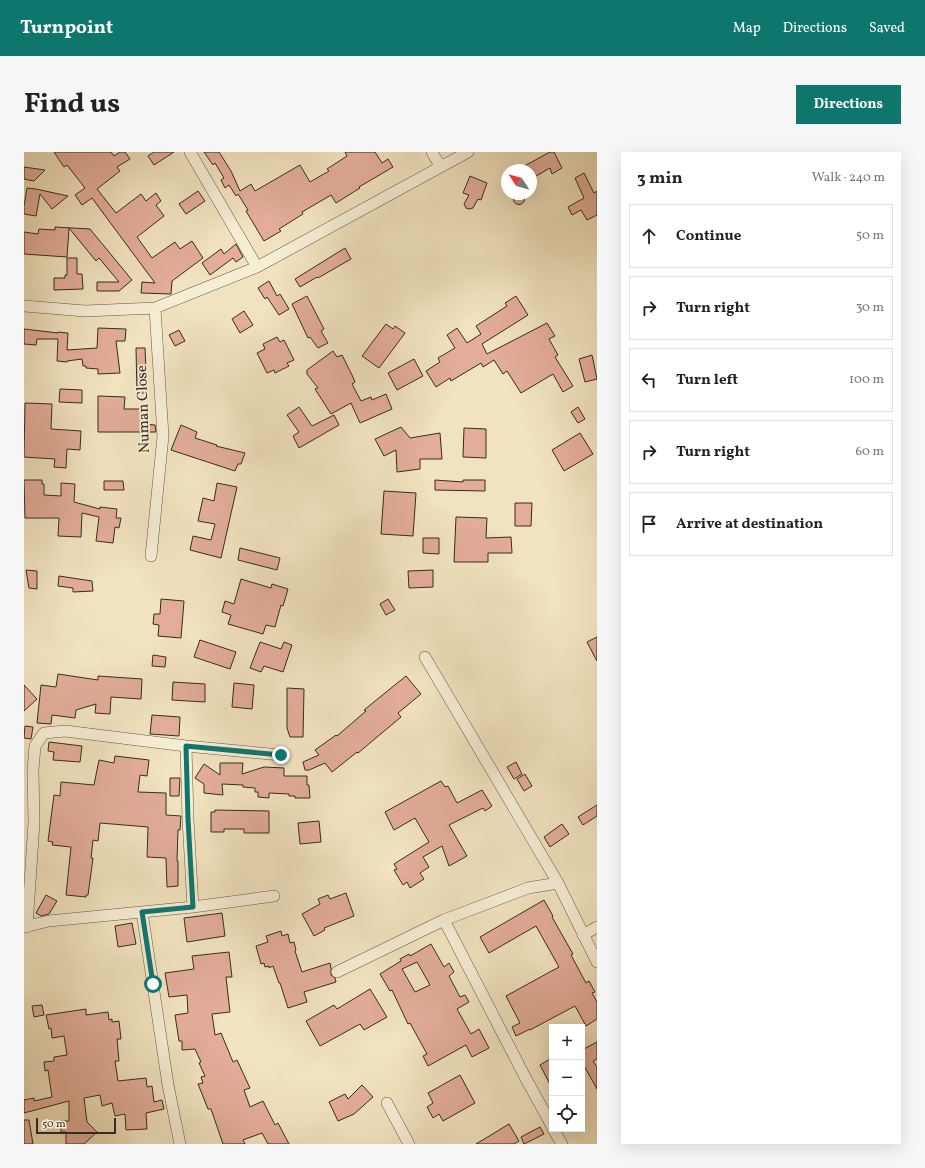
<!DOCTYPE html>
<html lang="en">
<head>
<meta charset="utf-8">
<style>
  body { margin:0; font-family:Vollkorn,serif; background:#f6f6f6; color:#222 }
  .controls { position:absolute; right:12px; bottom:12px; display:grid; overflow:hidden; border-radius:0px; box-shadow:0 4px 16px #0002 }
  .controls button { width:36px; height:36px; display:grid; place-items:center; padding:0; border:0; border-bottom:1px solid #e0e0e0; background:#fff; color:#222; font:20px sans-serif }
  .compass { position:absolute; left:477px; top:12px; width:36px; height:36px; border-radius:50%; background:#fff; box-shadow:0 4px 16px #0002; rotate:306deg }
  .scale { position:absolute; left:12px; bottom:10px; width:80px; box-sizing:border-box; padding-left:4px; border:2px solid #362c1f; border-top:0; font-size:11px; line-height:14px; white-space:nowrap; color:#362c1f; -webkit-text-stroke:3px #f6edd5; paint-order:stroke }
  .stop { position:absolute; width:12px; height:12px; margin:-9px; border:3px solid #0f766e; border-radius:50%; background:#fff }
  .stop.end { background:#0f766e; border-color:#fff; box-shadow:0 1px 4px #0008 }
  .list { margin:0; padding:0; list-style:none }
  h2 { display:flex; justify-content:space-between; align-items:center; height:52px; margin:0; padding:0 16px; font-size:17px }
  h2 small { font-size:13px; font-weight:400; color:#767676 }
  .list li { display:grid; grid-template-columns:26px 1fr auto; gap:12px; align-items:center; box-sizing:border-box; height:64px; margin:0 8px 8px; padding:0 8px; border:1px solid #e0e0e0; border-radius:0px }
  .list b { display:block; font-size:15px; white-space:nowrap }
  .list em { font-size:13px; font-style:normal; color:#767676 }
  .icon { flex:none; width:22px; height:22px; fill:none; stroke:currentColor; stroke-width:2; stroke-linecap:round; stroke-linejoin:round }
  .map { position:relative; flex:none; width:573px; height:992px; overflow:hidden; border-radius:0px }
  header { display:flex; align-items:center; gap:24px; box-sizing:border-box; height:56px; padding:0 20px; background:#0f766e; color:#fff }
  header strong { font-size:19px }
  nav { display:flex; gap:22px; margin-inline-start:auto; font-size:14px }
  .intro { display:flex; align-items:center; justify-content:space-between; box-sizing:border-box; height:96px; padding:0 24px }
  h1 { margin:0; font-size:28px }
  .button { padding:10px 18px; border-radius:0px; background:#0f766e; color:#fff; font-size:14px; font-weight:700 }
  main { display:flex; gap:24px; padding:0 24px }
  aside { flex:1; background:#fff; border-radius:0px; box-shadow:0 4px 16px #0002 }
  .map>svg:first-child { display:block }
  .building { fill:#e3ad99; stroke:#362c1f; fill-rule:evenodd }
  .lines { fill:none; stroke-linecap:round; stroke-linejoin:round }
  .minor-casing { stroke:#655a47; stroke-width:12 }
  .minor { stroke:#f6edd5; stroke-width:11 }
  .route { stroke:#0f766e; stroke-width:5 }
  .labels { text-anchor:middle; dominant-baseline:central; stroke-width:3.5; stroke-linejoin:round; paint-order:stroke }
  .street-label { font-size:15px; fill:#362c1f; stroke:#f6edd5 }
</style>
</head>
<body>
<header>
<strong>Turnpoint</strong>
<nav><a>Map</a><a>Directions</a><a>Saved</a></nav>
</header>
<div class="intro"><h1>Find us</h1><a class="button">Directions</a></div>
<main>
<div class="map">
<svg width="573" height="992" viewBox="0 0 573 992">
  <rect width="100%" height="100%" fill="#f1e3bf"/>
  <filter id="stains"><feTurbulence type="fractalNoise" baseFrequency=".005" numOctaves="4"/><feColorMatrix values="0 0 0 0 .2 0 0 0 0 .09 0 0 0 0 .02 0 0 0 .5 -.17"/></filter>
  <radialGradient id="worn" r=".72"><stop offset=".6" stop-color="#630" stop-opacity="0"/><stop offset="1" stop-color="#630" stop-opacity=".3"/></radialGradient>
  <!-- building -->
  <path class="building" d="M30 0H87L90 4 96 0H101L106 7 93 15 96 19 73 37 92 61 117 42 122 49 132 41 137 49 132 53 140 64 113 85 128 106 151 90 156 97 168 89 179 106 148 129 147 142 117 141 118 130 131 131 68 46 58 53 51 43 61 36 43 13 40 15Z
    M130 0H150L130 13 124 4Z
    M180 0H195L207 19 216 39 227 32 231 39 276 13 286 30 305 19 303 17 323 4 321 0H351L358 11 364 7 369 15 335 35 336 36 312 51 307 43 278 60 279 62 255 77 257 79 240 89 222 59 224 58 214 42 212 44 205 33 201 36 197 28 200 26 191 11 189 13Z
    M526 0H530L538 16 528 22 526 16 507 27V18H493Z
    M0 15 21 18 10 29 0 27Z
    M560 21 570 41 573 39V63L563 68 557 58 548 63 544 55 560 46 551 26Z
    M446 24 463 31 457 48 454 47 449 56 445 57 442 56 440 52 445 43 439 41Z
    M3 36 12 37 44 44 28 57 16 42 12 64 0 62V54Z
    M174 39 181 49 162 62 155 52Z
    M489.5 47a5.5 5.5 0 1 1 11 0a5.5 5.5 0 1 1-11 0Z
    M31 75 66 77 108 128 95 139H73V130H95L75 106 72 109 45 76 43 105 0 102V80L14 82 15 77 31 78Z
    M212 92 219 105 212 110 209 106 186 123 178 111 197 97 200 102Z
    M321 96 327 107 294 126 293 125 276 135 271 127Z
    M43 106H53V122H58L59 137 30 138V126H41V123H43Z
    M245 129 253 144 256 142 265 157 255 163 243 145 241 147 234 136Z
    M283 144 300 177 297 179 304 191 294 196 286 185 284 186 268 152Z
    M492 144 504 163 458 192 463 202 523 171 531 184 525 187 534 203 531 205 549 234 539 240 529 222 497 241 483 219 479 222 470 208 459 215 457 211 427 229 426 226 412 235 402 219 416 210 414 206 431 196 423 183 433 176 443 191 457 182 452 174 483 154 481 151Z
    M220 159 229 173 216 181 208 167Z
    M362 172 369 177 371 174 381 181 355 216 338 204Z
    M74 176 102 177 101 189H92L96 221 74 222V217L62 216V214H59L58 207 43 209V210L33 209 34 187H13L12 193 0 192V177L34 181V180L44 181 43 198 73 196Z
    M155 178 161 189 151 194 145 183Z
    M253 185 256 190 260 188 270 208 263 211 265 214 251 221 250 218 243 221 233 201 241 197 239 192Z
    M112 196H121L123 241H113Z
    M309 199 313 205 318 203 328 223 331 230 328 232 337 249 347 245 348 248 362 242 368 257 336 271 327 251 307 262 291 237 294 236 283 222V218Z
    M568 203 573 227 561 230 555 207Z
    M390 207 399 224 373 238 364 221Z
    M36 237 58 238V251L35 250Z
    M74 244 101 245 100 257H119V272L131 273 132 280H74Z
    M1 251 28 252 27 277 57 279 56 298 43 297 42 316 30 315 31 307 0 305Z
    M275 255 288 274 310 263 315 273 275 296 269 284 275 280 263 263Z
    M554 255 561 267 554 271 547 260Z
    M157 273 173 280 171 286 193 293 192 294 221 301 217 312H214L211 319 147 298Z
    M377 275 386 286 416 281 418 307H396V317L373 320 372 298 360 304 351 287Z
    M440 276 462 277V306L439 305Z
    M556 281 569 302 540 319 528 298Z
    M0 328H18V332H20V343L37 344V331L51 332 50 350 76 357V355L93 357 92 366H97L95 376 91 375 89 391 72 389 75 365 58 361 57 385 34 384 35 366H1Z
    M411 328 439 330V328H461V339L411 338Z
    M80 329H99L100 338H80Z
    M193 331 213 335 197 406 166 398 169 384 187 388 191 372 174 369 179 346 190 349Z
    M360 339 392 341 389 384 357 382Z
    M491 351H508L507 374H491Z
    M432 365 463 366 462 386 487 385 488 401H464V410H430Z
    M399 386H415V402L399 401Z
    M216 396 256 406 253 418 214 408Z
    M2 418 13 419V437L5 436Z
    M409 418V435L385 436 384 419Z
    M35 424 68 429 69 439 49 440V436L34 434Z
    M217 427 247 436 248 432 264 437 259 454 257 453 251 475 242 473 239 482 204 472 207 463 198 460 201 449 210 452Z
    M137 447 160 449 157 486 134 484 135 473 129 472 130 462H136Z
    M364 447 371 458 362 463 356 452Z
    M573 485V509L563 490Z
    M176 488 212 500 206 517 170 505Z
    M236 490 257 497 260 490 268 493 259 520 240 514 237 520 226 516Z
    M129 503 142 505 141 515 128 514Z
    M34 522 74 528V524L118 527 117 547 87 545 86 562 71 561 72 552 52 558 51 566 28 563 27 572 13 571 17 533 32 535Z
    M382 524 397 542 374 561 377 565 334 601 333 600 308 620 301 611 285 618H281L279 610 295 603 291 598 312 583 313 584 342 559 340 558Z
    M149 530 181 532V550L148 548Z
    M210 531 230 533 228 557 208 555Z
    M0 533 13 547 0 559Z
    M263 536 280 537 279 585H266L263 576Z
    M128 563 156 565 155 584 126 582Z
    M1 574 9 575 7 587 0 586Z
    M25 590 58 594 56 610 29 608 30 600 24 599Z
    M91 604 125 608 123 624 116 623 114 640 142 641V663L157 664 156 678H154L153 709H154V734L143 735 142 706 123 705 124 675 76 671 74 689 69 688 67 706H69L64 743H62V745L42 743 47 695 28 693 29 690 24 689 30 643 36 644 37 630 70 633 75 608 90 611Z
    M492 610 498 622 490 627 483 615Z
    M196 611H219L218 622 240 615 260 616V624H283V633H285L286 646H271V644H265V642L245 641V646L234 645V640H231V636L219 635V633L198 632 199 643 180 641V632L171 626 180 612 196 623Z
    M501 622 508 634 500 639 493 627Z
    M146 626H156L155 644H146Z
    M417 629 421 635 424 634 433 651 458 638 468 654 461 659 459 656 425 673 443 704 425 714 418 694 399 705 405 715 396 721 400 727 386 736 383 730 379 733 370 718 373 717 370 712 405 690 391 666 370 678 361 660Z
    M573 653V664L559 673 554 665Z
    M191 658 245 659V681H220V677H200V680H187V660H191Z
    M295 669 297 690 276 692 274 671Z
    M538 672 545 682 526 695 520 685Z
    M322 741 330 764 300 776 301 778 290 784 278 762 296 752 294 747 304 743 306 747Z
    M22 743 33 749 25 762 17 764 12 761Z
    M520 748 529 764 528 765 549 802 547 803 562 831 565 829 571 840 568 841 573 850V867L562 874 551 854 506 878V877L492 884 488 875 496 871 482 844 535 815 512 774 465 801 456 785Z
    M198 761 201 784 163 790 160 766Z
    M108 771 112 792 94 795 91 774Z
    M257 779 258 784 264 782 266 791 270 790 272 798 271 799 278 820 306 811 307 816V823L311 826 312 830 280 840 283 850 264 856 256 831H255L249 814 245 816V814L241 815 240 811 237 812 232 794 244 790 242 784Z
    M407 792 420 815 425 811 430 820 425 824 436 845 441 843 445 850 433 857 447 882 455 877 465 896 448 905 442 893 404 914 399 904 403 902 386 871 384 872 368 838 366 839 356 822 377 809 376 807 385 802 386 804ZM393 810 406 833 391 840 378 817Z
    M205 800 208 825H202L206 860 188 862 191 883 197 881 209 910 213 908 226 936 220 938 226 955 239 949 251 973 254 971 265 992H244L238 981 219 988 221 992H199L187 957H184L174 932 179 931 177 925 181 924 175 911 177 910 171 897 158 898V889H155L151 863 164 861 163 843 145 845 141 821 170 817 168 804Z
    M346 837 363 865 340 878 336 872 296 894 282 869 310 853 313 857Z
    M18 853 20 863 10 865 8 854Z
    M62 857V863L84 860 85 868 88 867V870L95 869 97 887H93L95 909H91L94 929 122 926 123 935 128 934 130 950 138 948 140 957 122 961 123 977 102 978 101 962 91 964 88 951 78 954 76 943 60 946 63 970 73 980 60 992H42V980H37V969H45V949L0 961V948L10 946V949L28 945 24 918 21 919 20 910 30 909V905L43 903 40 884 28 886 27 876 25 877 22 863Z
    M573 890V907L569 909 573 915V937L558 910V898Z
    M528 906V936L516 913Z
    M436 923 451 951 419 969 415 962 409 966 403 955 409 951 404 941Z
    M338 933 349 945 330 962 314 969 305 950 321 942 324 947Z
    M0 968H5L9 992H0Z
    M485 972 495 989 490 992H452Z
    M516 975 520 982 500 992 497 985Z"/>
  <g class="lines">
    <!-- minor casing -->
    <g class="minor-casing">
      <path id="minor" d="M166 0 233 115
        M408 0 416 14
        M0 154 61 159 131 156 233 115 444 0
        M127 404 139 284 131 156
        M401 505 534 731 573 810
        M162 594 164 667 169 755
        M118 760 144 933 156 992
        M420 768 500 923 528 974
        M0 775 25 769 169 755 250 744
        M3 775 10 671 9 618 11 594 20 581 41 579 162 594 257 603
        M559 783 573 775
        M313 820 420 768 504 736 534 731
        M363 951 385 992
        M529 977 538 992"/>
    </g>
    <!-- minor -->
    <use href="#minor" class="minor"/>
  </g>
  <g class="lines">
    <!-- route -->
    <path class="route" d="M129 832 118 760 169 755 164 667 162 594 257 603"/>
  </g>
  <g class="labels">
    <!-- street labels -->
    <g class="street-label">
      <text transform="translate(120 257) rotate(-92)">Numan Close</text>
    </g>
  </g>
  <rect width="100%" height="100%" filter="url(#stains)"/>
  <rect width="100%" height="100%" fill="url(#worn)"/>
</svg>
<div class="controls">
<button>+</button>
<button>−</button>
<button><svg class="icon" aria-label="locate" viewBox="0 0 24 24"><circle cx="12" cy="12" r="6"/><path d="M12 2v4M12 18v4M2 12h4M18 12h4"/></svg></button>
</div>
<svg class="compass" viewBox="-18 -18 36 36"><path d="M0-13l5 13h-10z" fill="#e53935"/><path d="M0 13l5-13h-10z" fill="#767676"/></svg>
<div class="scale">50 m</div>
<div class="stop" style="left:129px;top:832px"></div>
<div class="stop end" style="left:257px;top:603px"></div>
</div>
<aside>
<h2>3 min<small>Walk · 240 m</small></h2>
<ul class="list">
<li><svg class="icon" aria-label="ahead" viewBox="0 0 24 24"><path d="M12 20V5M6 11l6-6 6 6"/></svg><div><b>Continue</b></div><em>50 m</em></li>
<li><svg class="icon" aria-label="right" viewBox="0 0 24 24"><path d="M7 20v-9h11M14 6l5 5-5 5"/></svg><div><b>Turn right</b></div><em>30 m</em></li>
<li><svg class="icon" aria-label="left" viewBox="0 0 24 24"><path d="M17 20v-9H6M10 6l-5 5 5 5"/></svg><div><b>Turn left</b></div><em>100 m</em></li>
<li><svg class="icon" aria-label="right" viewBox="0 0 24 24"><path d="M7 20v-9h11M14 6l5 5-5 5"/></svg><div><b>Turn right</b></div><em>60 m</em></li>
<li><svg class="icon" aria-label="arrive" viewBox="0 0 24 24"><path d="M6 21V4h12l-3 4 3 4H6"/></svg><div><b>Arrive at destination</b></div></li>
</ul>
</aside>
</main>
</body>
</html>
